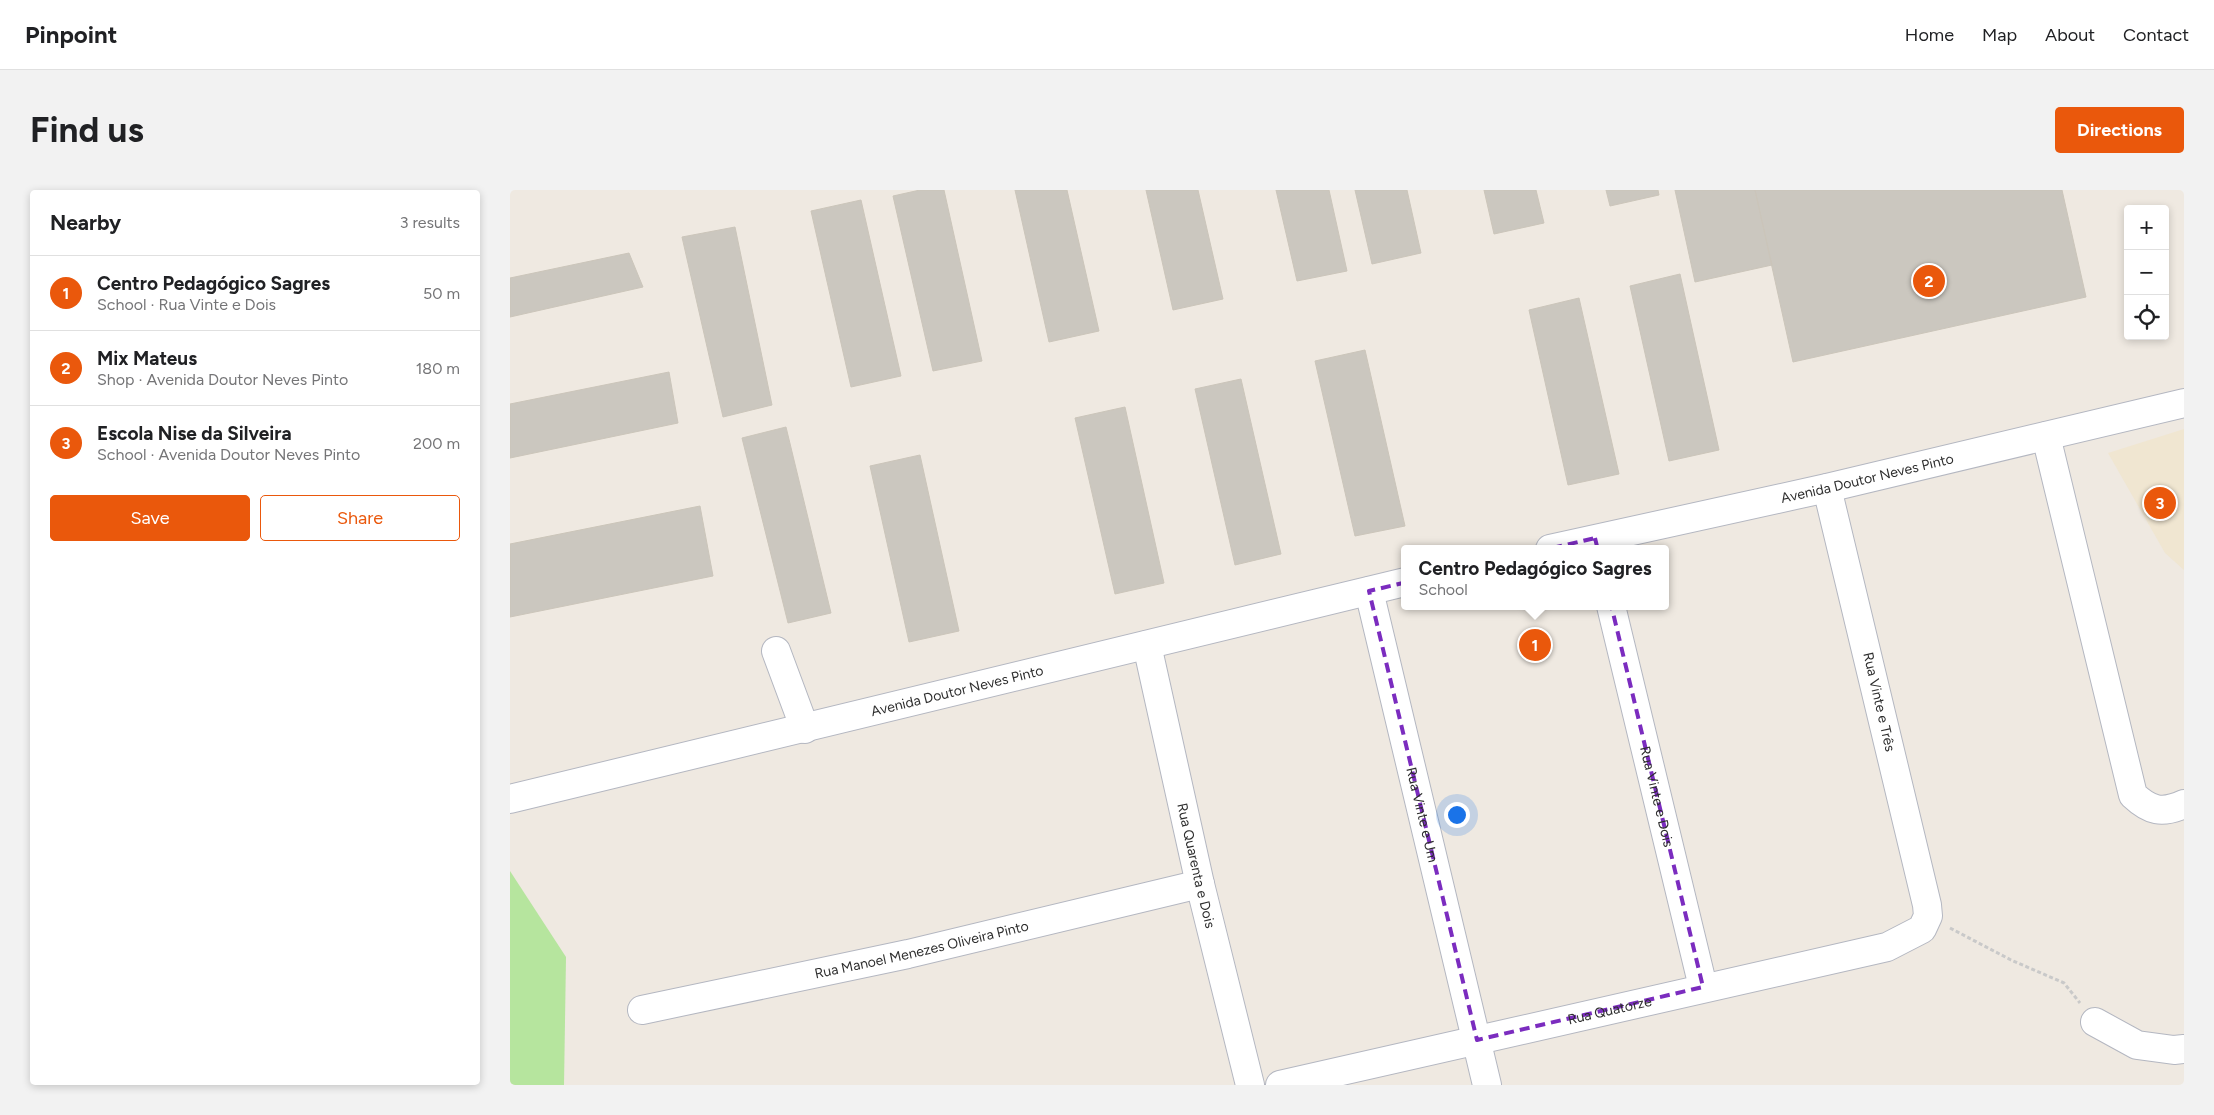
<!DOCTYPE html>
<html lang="en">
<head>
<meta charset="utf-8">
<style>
  body { margin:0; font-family:Figtree,sans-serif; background:#f2f2f2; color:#202124 }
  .controls { position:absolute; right:15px; top:15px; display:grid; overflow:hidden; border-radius:5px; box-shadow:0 2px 8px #0003 }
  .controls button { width:45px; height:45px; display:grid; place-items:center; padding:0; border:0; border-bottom:1px solid #e0e0e0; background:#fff; color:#202124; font:25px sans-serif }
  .you { position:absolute; left:946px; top:624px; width:18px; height:18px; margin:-12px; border:4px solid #fff; border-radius:50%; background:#1a73e8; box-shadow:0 0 0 8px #1a73e833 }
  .badge { display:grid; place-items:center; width:32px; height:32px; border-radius:50%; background:#ea580c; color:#fff; font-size:16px; font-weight:700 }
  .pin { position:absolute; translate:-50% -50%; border:2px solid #fff; box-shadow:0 1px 5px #0006 }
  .popup { position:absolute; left:891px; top:355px; width:268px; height:65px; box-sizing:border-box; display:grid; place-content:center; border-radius:5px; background:#fff; filter:drop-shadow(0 1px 4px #0005); font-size:16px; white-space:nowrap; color:#757577 }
  .popup b { font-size:19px; color:#202124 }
  .popup::after { content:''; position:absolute; left:50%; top:100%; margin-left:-10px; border:10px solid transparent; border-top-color:#fff }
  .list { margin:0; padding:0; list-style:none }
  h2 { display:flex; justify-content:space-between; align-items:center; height:65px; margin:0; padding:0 20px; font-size:21px }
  h2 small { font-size:16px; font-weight:400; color:#757577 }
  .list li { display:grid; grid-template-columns:32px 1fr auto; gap:15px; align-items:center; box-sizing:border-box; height:75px; padding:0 20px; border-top:1px solid #e0e0e0 }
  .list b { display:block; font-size:19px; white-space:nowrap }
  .list p { margin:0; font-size:16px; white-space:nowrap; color:#757577 }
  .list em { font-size:16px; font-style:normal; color:#757577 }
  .actions { display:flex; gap:10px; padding:15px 20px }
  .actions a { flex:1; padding:11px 0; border:1px solid #ea580c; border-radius:5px; text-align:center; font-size:18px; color:#ea580c }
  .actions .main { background:#ea580c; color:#fff }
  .icon { flex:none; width:28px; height:28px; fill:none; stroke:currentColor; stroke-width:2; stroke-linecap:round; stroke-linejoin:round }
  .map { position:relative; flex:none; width:1674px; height:895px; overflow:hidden; border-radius:5px }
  header { display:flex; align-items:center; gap:30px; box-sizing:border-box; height:70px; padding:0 25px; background:#fff; border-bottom:1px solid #e0e0e0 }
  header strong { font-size:24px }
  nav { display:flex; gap:28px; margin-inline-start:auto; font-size:18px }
  .intro { display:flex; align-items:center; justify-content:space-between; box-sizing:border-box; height:120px; padding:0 30px }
  h1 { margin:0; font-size:35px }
  .button { padding:12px 22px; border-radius:5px; background:#ea580c; color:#fff; font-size:18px; font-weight:700 }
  main { display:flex; gap:30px; padding:0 30px }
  aside { flex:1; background:#fff; border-radius:5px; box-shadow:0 2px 8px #0003 }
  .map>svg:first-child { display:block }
  .education { fill:#f0e6d1 }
  .green { fill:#b6e59e }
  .building { fill:#cbc7bf; stroke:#cbc5ba }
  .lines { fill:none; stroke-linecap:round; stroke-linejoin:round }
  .minor-casing { stroke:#b4b7c1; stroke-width:30 }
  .path { stroke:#c9c9c9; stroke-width:3; stroke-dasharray:4 2.5; stroke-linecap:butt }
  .minor { stroke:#fff; stroke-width:28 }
  .marked { fill:none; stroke:#7b2cbf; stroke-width:4; stroke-dasharray:10 6; stroke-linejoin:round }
  .labels { text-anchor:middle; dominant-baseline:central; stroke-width:4; stroke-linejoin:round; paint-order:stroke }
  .street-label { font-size:14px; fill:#2e2e2e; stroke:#fff }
</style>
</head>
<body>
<header>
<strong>Pinpoint</strong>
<nav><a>Home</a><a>Map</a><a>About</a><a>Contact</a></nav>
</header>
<div class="intro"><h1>Find us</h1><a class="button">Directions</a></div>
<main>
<aside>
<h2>Nearby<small>3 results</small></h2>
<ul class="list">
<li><span class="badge">1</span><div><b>Centro Pedagógico Sagres</b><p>School · Rua Vinte e Dois</p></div><em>50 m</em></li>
<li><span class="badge">2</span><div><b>Mix Mateus</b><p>Shop · Avenida Doutor Neves Pinto</p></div><em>180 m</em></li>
<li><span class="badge">3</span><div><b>Escola Nise da Silveira</b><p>School · Avenida Doutor Neves Pinto</p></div><em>200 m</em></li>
</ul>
<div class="actions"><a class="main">Save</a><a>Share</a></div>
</aside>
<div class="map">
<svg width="1674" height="895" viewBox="0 0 1674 895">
  <rect width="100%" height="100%" fill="#efe9e1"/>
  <!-- education -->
  <path class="education" d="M1674 239V380L1655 363 1598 263Z"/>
  <!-- green -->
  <path class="green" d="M0 681 56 767 54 895H0Z"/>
  <!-- building -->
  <path class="building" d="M410 0H434L472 171 423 181 383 6Z
    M505 0H557L589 141 539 152Z
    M636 0H688L713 109 663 120Z
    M766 0H819L837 81 787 91Z
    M845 0H897L911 63 862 74Z
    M974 0H1026L1034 33 984 44Z
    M1096 0H1148L1149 5 1100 16Z
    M1165 0H1245L1262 75 1185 92Z
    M1245 0H1552L1576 107 1283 172Z
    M351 10 391 186 341 197 301 21Z
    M225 37 262 215 213 227 172 47Z
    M119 63 133 97 0 127V88Z
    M1170 84 1209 260 1159 271 1120 96Z
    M1069 108 1109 284 1058 295 1019 120Z
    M855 160 895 336 845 346 805 171Z
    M159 182 168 233 0 268V214Z
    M731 189 771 364 725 375 685 199Z
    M615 217 654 393 605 404 565 228Z
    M276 237 321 423 278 433 232 248Z
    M410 265 449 441 399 452 360 276Z
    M190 316 203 386 0 427V354Z"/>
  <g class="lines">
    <!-- minor casing -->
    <g class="minor-casing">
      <g id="minor">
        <path d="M1536 246 1623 605C1640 621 1652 624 1674 614"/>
        <path id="s1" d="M1040 359 1317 298 1674 213"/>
        <path id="s2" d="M859 401 977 895"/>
        <path id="s3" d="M1101 416 1193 797"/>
        <path id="s4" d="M637 455 690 694 740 895"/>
        <path d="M266 461 295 539"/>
        <path id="s5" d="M0 609 895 392"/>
        <path id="s6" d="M132 820 398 764 690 694"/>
        <path d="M1585 832 1627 855 1664 860 1674 859"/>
        <path id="s7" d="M770 895 1377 757 1412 739 1418 726 1417 715 1317 298"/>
      </g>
    </g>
    <!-- path -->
    <path class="path" d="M1440 738 1501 770 1554 793 1570 813"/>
    <!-- minor -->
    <use href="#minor" class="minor"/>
  </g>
  <!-- marked area -->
  <path class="marked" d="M1085 348 1193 797 967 850 859 401Z"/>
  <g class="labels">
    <!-- street labels -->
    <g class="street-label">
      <text stroke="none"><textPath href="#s1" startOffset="325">Avenida Doutor Neves Pinto</textPath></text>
      <text stroke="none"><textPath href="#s5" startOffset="460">Avenida Doutor Neves Pinto</textPath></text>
      <text transform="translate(1369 512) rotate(77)">Rua Vinte e Três</text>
      <text stroke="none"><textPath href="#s3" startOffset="196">Rua Vinte e Dois</textPath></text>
      <text stroke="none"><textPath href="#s2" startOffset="230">Rua Vinte e Um</textPath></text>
      <text stroke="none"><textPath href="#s4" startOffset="226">Rua Quarenta e Dois</textPath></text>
      <text stroke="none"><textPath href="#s6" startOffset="286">Rua Manoel Menezes Oliveira Pinto</textPath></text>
      <text stroke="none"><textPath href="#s7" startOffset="338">Rua Quatorze</textPath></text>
    </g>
  </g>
</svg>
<div class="controls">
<button>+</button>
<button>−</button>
<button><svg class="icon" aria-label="locate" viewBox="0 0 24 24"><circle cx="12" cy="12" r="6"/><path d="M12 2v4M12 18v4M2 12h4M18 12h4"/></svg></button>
</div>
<div class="you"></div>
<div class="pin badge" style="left:1025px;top:455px">1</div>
<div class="popup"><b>Centro Pedagógico Sagres</b>School</div>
<div class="pin badge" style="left:1419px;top:91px">2</div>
<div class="pin badge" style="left:1650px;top:313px">3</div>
</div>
</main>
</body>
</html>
